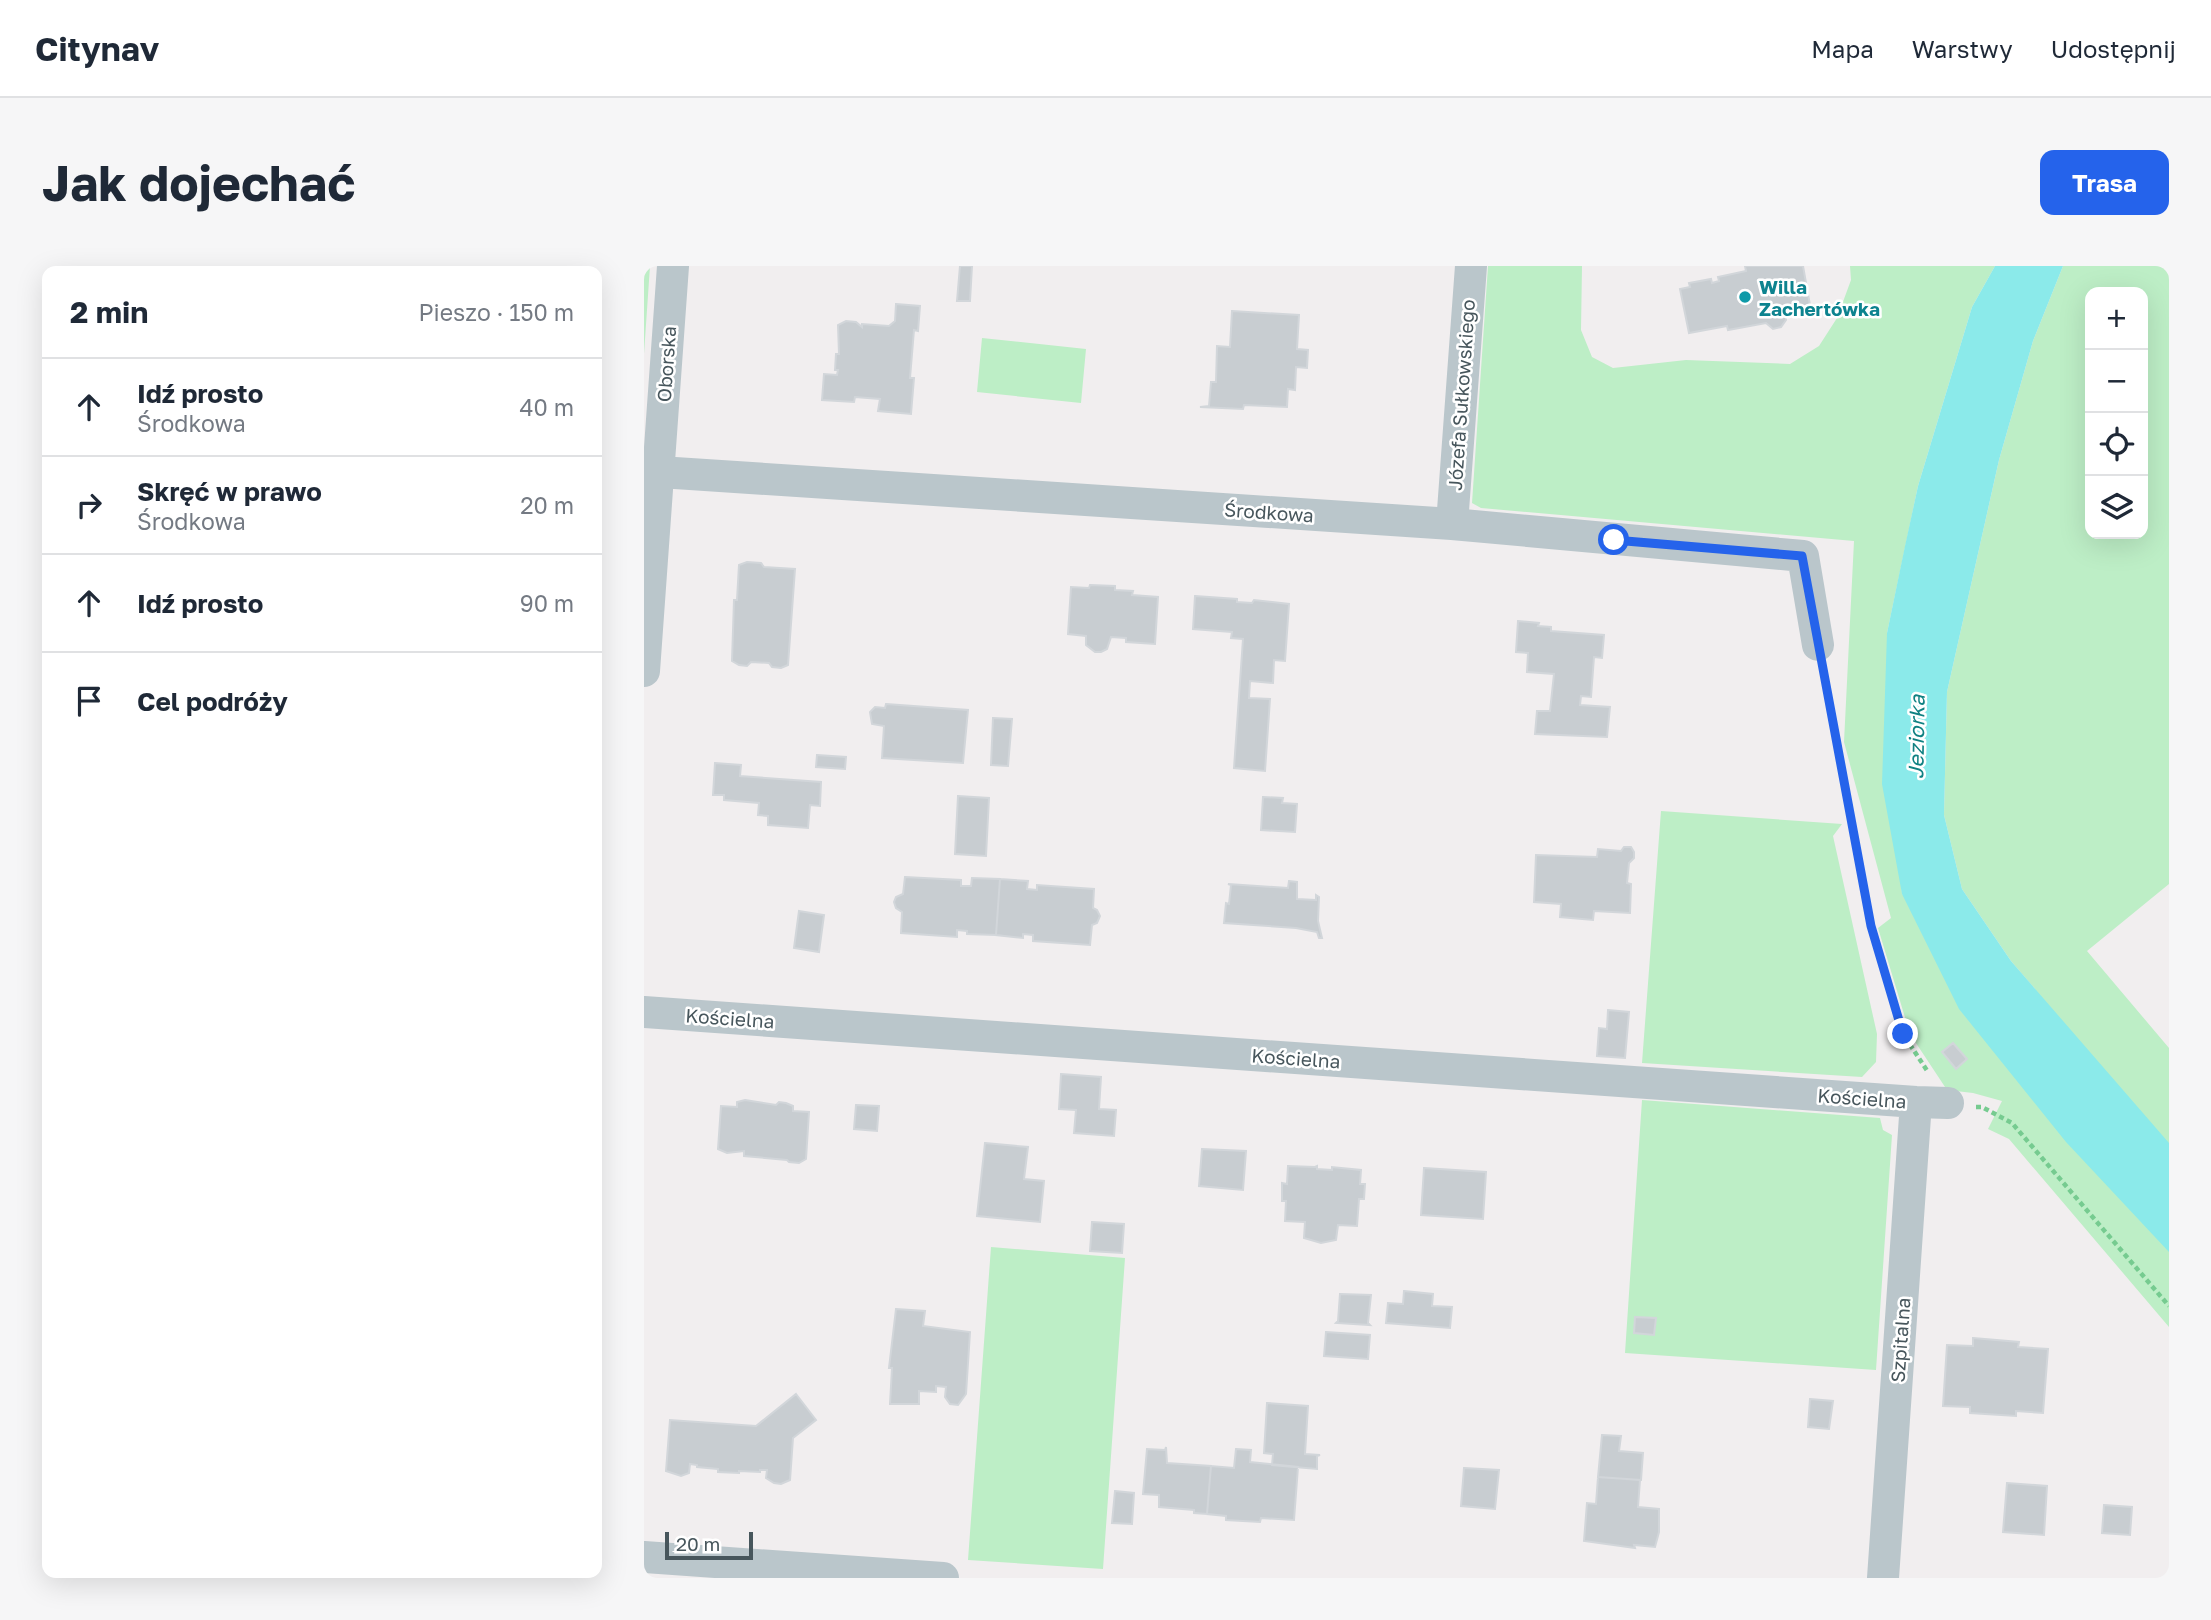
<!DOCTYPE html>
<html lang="pl">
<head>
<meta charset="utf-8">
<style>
  body { margin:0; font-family:"Golos Text",sans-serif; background:#f6f6f7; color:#1f2937 }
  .controls { position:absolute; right:21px; top:21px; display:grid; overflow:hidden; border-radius:14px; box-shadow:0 7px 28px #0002 }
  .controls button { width:63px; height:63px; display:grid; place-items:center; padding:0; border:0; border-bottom:2px solid #e0e1e3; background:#fff; color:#1f2937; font:35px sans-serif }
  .scale { position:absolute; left:21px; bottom:18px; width:88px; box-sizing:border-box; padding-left:7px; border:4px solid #47565c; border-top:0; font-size:19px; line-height:24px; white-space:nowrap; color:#47565c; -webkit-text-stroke:5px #fff; paint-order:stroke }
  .stop { position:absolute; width:21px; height:21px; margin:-16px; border:5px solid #2563eb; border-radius:50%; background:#fff }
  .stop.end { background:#2563eb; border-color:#fff; box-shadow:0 2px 7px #0008 }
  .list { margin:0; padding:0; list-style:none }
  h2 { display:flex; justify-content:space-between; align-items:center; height:91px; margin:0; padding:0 28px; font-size:30px }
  h2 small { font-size:23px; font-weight:400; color:#747a83 }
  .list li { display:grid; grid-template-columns:46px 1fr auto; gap:21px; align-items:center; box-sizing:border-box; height:98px; padding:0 28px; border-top:2px solid #e0e1e3 }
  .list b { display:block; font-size:26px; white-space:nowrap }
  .list p { margin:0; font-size:23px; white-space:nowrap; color:#747a83 }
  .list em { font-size:23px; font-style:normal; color:#747a83 }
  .icon { flex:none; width:38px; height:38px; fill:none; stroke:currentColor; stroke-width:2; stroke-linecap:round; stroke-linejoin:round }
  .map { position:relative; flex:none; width:1525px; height:1312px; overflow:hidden; border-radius:14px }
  header { display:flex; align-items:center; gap:42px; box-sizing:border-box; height:98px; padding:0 35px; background:#fff; border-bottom:2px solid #e0e1e3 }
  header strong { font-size:33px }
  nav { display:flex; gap:38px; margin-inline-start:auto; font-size:24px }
  .intro { display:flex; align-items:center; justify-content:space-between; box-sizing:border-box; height:168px; padding:0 42px }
  h1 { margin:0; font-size:49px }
  .button { padding:18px 32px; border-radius:14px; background:#2563eb; color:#fff; font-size:24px; font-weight:700 }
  main { display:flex; gap:42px; padding:0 42px }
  aside { flex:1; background:#fff; border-radius:14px; box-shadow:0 7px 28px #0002 }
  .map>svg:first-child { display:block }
  .green { fill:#bdeec6; fill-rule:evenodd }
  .water { fill:#8beaea }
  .building { fill:#c8cdd1; stroke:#d2d6da; stroke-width:2 }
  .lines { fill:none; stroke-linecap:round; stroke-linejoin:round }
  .path { stroke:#76cb90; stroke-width:4.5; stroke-dasharray:5 3.5; stroke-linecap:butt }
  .street { stroke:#bac6cb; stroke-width:32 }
  .route { stroke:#2563eb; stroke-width:9 }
  .culture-dot { fill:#0f9aa8; stroke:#fff; stroke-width:2.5 }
  .labels { text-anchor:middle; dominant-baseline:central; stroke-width:5; stroke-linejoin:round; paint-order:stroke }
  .culture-label { font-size:19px; font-weight:bold; fill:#0d838f; stroke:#fff; text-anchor:start }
  .street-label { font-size:19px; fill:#47565c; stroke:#fff }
  .water-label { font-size:21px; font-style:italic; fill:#0f8182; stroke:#fff }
</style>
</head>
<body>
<header>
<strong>Citynav</strong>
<nav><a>Mapa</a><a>Warstwy</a><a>Udostępnij</a></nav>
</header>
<div class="intro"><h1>Jak dojechać</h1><a class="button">Trasa</a></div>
<main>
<aside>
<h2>2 min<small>Pieszo · 150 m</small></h2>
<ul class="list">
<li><svg class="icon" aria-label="ahead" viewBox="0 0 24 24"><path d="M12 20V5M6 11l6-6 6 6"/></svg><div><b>Idź prosto</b><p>Środkowa</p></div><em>40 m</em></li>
<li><svg class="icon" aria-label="right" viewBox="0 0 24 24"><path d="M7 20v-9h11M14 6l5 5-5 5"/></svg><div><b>Skręć w prawo</b><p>Środkowa</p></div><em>20 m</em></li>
<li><svg class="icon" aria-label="ahead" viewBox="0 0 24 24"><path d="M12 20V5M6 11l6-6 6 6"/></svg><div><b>Idź prosto</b></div><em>90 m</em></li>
<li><svg class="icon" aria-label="arrive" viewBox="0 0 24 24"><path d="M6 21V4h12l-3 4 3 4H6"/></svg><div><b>Cel podróży</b></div></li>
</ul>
</aside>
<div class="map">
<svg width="1525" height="1312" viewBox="0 0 1525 1312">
  <rect width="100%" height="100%" fill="#f1eeef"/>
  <!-- green -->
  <path class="green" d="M0 0H6L0 88Z
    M844 0H938L937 64 948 91 969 102 1042 94 1146 98 1175 80 1193 52 1207 14 1206 0H1351L1328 41 1274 220 1243 367 1258 628 1392 724 1367 695 1318 623 1300 549 1303 426 1355 194 1389 75 1419 0H1525V618L1443 685 1525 782V1061L1365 873 1344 863 1358 835 1329 827 1303 824 1266 768 1234 662 1247 652 1200 476 1210 275 837 242 828 237ZM1446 26H1499V268H1446Z
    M338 72 442 83 437 137 333 126Z
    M1017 545 1198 558 1189 570 1233 768 1232 796 1218 811 998 797Z
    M998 834 1236 852 1239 864 1248 869 1232 1104 981 1087Z
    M347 981 481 992 459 1303 324 1294Z"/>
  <!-- water -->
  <path class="water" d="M1351 0H1419L1389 75 1355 194 1303 426 1300 549 1318 623 1367 695 1525 877V986L1422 876 1315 743 1258 628 1238 518 1243 367 1261 280 1274 220 1328 41Z"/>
  <!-- building -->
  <path class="building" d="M316 0H328L326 35H313Z
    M1101 0H1159L1166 39 1141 43 1142 54 1137 61 1129 63 1122 57 1084 64 1083 60 1045 67 1036 23 1046 21 1045 17 1067 13 1068 17 1075 15 1074 11 1102 5Z
    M252 38 276 40 274 65 270 64 266 112H270L267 148 234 145 236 133 211 131 210 136 178 134 180 108 193 109 194 104H191L192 88H195L194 59 202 55 212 56 218 61V58L245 60 251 55Z
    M588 45 655 49 653 83 664 84 663 102 652 101 651 124 644 123 643 141 600 139 599 143 556 141 565 140 567 116H572L573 80 586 81Z
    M103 296 117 297 120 301 151 303 144 399 137 402 128 401 125 397 107 396 103 400 95 399 88 395 90 334H93L95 299Z
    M446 319 471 320V324L489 325 488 329 514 331 511 378 482 376V372L467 371 463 383 457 386H451L442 379V370L424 368 427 321 445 322Z
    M551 330 593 333V336L608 337 610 334 645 338 641 395 630 394 629 417 606 415 605 432 626 433 621 505 590 502 599 373 587 372 588 366 549 363Z
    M874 355 895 357 894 360 907 361V365L960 369 958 392 950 391 947 431 937 430 936 439 966 441 963 471 891 468 893 445H906L910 408 883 406 884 387 872 386Z
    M242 438 324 444 319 497 238 492 240 460 228 458 226 446 231 441 241 442Z
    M349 452 368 453 364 500 347 499Z
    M173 489 202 491 201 503 172 501Z
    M71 497 97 499 96 510 177 516 176 540 166 539 164 562 124 559V550L114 549 115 537 80 534V529H69Z
    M314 530 345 532 342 590 311 588Z
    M619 531 639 532 638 537 653 538 651 566 617 564Z
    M980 581H987L990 586V592L985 597 983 617 987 618 986 647 950 645 949 654 916 651 917 638 890 636 892 589 953 591 954 583 977 585Z
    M261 611 317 614V620H327L328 612 356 613 352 669 323 668V665L313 664V671L257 667 258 646 252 642 250 636 252 631 259 628Z
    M356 613 384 615 383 623 393 624V619L450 623 449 642 453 644 456 650 453 657 448 659 446 679 389 675V669L379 668V672L352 669Z
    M645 615 653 616V633L672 634V629L675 631 674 655 678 672H675L673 666 652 662 580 657 582 637 585 638 587 619 584 618 644 622Z
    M155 645 180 649 175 686 150 682Z
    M964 744 985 746 981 792 953 790 955 762 963 763Z
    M1309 777 1323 793 1312 803 1298 786Z
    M417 808 457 811 455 843 472 844 470 870 430 867 432 844 415 843Z
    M101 834 132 839 135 836 142 837 149 840V845L165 846 162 893 155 897 145 896 143 894 100 890V885L83 887 74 883 77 840 93 841V836Z
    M212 839 235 840 233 865 210 863Z
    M341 877 384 881 380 913 400 915 396 956 333 950Z
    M558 883 602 885 599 924 555 920Z
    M644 900 671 901 673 900V903L688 904V901L717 904 716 918H721L720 933H715L713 960 694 959 692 974 677 977 660 972 661 956 641 955 642 935H638V917L643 918Z
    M780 902 842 906 839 953 777 949Z
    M448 956 480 958 478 987 446 985Z
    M760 1025 789 1028 788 1040 808 1041 806 1062 742 1057 744 1037 759 1038Z
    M696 1028 727 1029 724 1057 726 1059 692 1057 694 1055Z
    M252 1043 281 1045 279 1060 326 1066 322 1128 314 1139 306 1138 301 1131 302 1121 292 1120V1126L275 1125V1138H246L248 1102H245Z
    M991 1051 1012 1052 1010 1069 990 1067Z
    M682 1066 726 1069 724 1093 680 1090Z
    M1329 1072 1375 1076 1374 1081 1404 1083 1399 1147 1372 1145V1150L1326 1147V1141L1299 1140 1303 1079 1329 1080Z
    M152 1128 172 1154 149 1172 146 1214 137 1218 130 1217 122 1212 123 1204H116V1206L95 1205V1207L74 1206V1203L53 1201V1199L46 1198 45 1207 37 1210 22 1205 26 1154 112 1160Z
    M1166 1133 1189 1135 1185 1163 1164 1161Z
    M623 1137 664 1140 661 1188 676 1189 673 1190V1203L628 1199 629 1188 620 1187Z
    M958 1169 977 1170 975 1185 999 1187 997 1214 954 1211Z
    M522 1181 523 1197 567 1200 563 1248 550 1247V1244L515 1241V1229L499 1228 503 1183 521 1184Z
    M592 1183 607 1184 606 1196 654 1201 650 1254 617 1252 616 1256 582 1254V1250L563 1248 567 1200 590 1202Z
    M820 1202 855 1204 851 1243 817 1240Z
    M954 1211 996 1214 994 1241 1015 1243V1266L1011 1281 990 1279 991 1282 940 1275 943 1237 952 1238Z
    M1363 1217 1403 1220 1400 1269 1359 1266Z
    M471 1225 490 1227 488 1258 468 1257Z
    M1460 1239 1488 1241 1486 1269 1458 1267Z"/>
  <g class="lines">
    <!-- path -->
    <path class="path" d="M1180 407 1227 660 1259 768 1284 806
      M1332 841H1338L1368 857 1525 1040"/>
    <!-- street -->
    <path class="street" d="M0 205 808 258 1159 290 1174 379
      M808 258 827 0
      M0 405 29 0
      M0 746 1272 836 1304 837
      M0 1291 299 1312
      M1239 1312 1272 836"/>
  </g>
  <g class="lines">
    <!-- route -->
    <path class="route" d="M970 274 1158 290 1227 660 1259 768"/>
  </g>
  <!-- markers -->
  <circle class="culture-dot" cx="1101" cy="31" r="7"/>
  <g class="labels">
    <!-- culture labels -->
    <g class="culture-label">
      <text x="1115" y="20">Willa<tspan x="1115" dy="22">Zachertówka</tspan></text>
    </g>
    <!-- street labels -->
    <g class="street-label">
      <text transform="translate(22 98) rotate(-86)">Oborska</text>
      <text transform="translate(817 129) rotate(-86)">Józefa Sułkowskiego</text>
      <text transform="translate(625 246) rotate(4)">Środkowa</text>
      <text transform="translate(86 752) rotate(4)">Kościelna</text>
      <text transform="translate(652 792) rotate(4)">Kościelna</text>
      <text transform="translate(1218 832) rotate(4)">Kościelna</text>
      <text transform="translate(1256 1074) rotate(-86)">Szpitalna</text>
    </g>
    <!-- water labels -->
    <g class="water-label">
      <text transform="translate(1272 471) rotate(-89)">Jeziorka</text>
    </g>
  </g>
</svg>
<div class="controls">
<button>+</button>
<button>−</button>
<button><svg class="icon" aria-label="locate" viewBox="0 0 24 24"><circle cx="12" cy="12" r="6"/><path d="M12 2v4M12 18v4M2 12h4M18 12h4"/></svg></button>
<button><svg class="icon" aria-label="layers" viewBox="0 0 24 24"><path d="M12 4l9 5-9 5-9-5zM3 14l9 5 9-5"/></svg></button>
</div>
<div class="scale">20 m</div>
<div class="stop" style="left:970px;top:274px"></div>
<div class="stop end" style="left:1259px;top:768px"></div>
</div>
</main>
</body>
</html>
